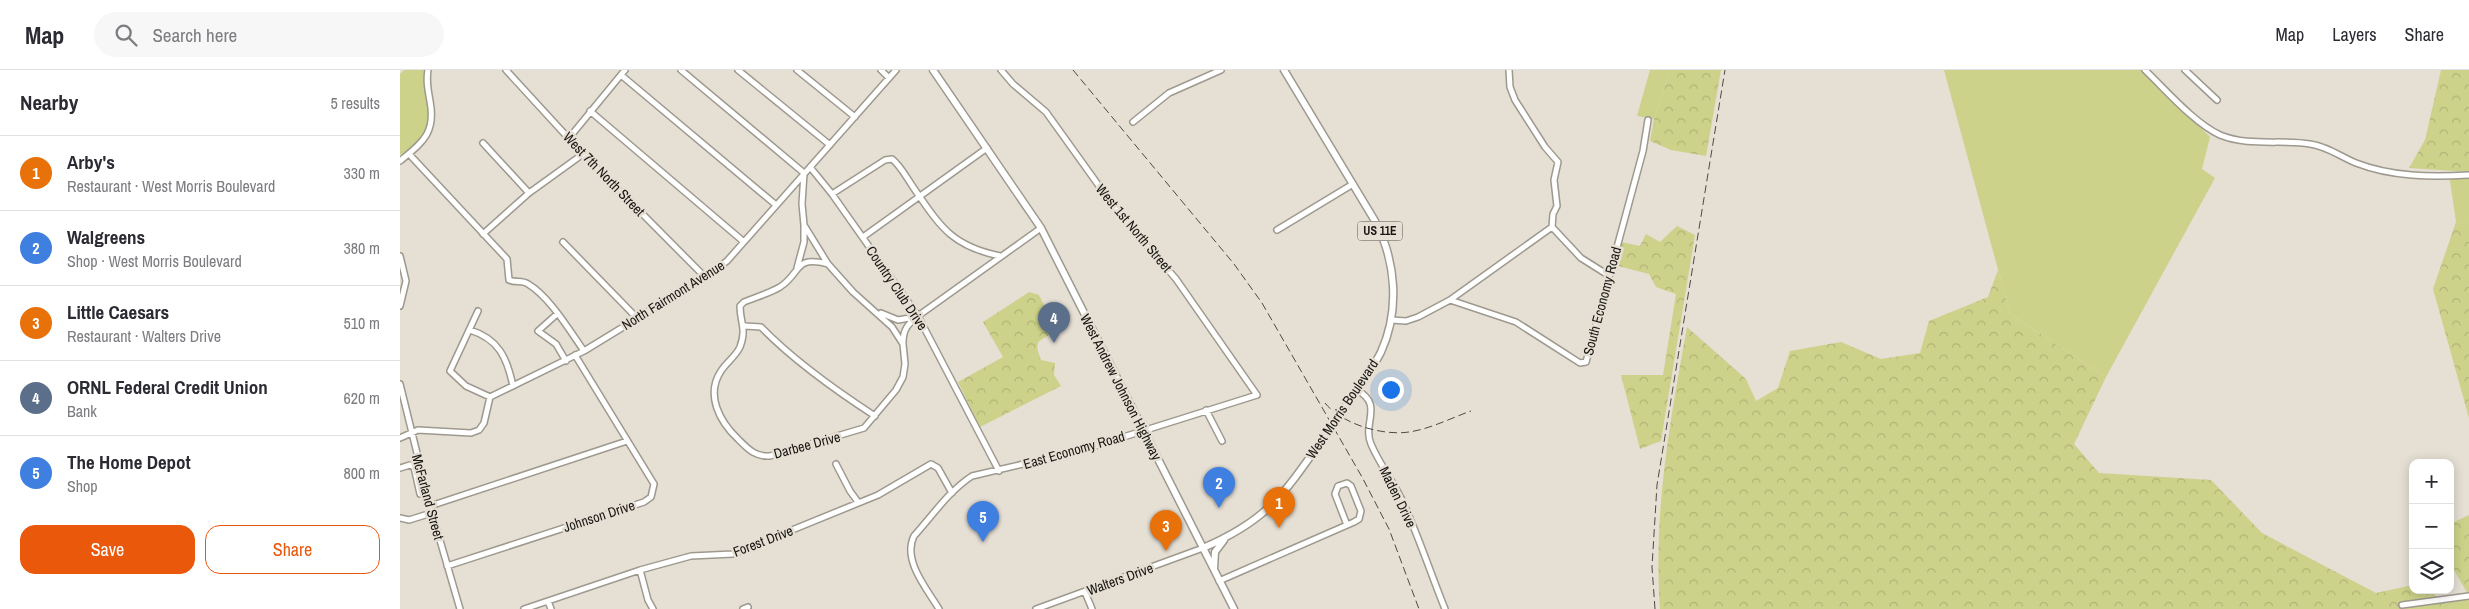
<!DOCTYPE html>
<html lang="en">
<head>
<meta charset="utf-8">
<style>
  body { margin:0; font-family:"Archivo Narrow",sans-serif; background:#f7f7f7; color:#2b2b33 }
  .controls { position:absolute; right:15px; bottom:15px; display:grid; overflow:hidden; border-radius:10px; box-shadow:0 2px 12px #0003 }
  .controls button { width:45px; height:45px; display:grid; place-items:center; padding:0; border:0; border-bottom:1px solid #e1e1e2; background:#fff; color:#2b2b33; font:25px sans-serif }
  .you { position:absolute; left:990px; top:319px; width:18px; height:18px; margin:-12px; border:4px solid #fff; border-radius:50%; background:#1a73e8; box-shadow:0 0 0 8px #1a73e833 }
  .badge { display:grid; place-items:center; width:32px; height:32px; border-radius:50%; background:#ea580c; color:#fff; font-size:16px; font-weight:700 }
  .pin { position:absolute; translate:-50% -41px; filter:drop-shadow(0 1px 2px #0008) }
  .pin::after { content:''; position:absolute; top:26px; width:18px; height:15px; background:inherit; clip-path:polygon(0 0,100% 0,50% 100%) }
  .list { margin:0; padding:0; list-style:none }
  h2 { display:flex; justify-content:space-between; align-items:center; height:65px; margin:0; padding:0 20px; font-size:21px }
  h2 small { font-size:16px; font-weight:400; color:#7c7c81 }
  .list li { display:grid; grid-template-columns:32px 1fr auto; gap:15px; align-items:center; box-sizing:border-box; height:75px; padding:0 20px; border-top:1px solid #e1e1e2 }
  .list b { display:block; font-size:19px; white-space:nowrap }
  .list p { margin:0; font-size:16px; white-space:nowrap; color:#7c7c81 }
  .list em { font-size:16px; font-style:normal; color:#7c7c81 }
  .actions { display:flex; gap:10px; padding:15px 20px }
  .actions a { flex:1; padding:11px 0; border:1px solid #ea580c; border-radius:15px; text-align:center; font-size:18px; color:#ea580c }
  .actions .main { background:#ea580c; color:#fff }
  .icon { flex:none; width:28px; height:28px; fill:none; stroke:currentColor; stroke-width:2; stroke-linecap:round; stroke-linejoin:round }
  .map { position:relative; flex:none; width:2069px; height:539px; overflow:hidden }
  header { display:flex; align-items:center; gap:30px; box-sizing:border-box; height:70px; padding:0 25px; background:#fff; border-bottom:1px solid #e1e1e2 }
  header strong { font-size:24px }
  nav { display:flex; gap:28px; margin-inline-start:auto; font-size:18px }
  .search { width:350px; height:45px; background:#f7f7f7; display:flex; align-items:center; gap:12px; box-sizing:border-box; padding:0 18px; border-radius:28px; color:#7c7c81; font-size:19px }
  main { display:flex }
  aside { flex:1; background:#fff }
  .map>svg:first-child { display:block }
  .grass { fill:#cdd28a }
  .forest { fill:url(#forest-crowns) }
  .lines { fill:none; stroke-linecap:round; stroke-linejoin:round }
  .minor-casing { stroke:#9e998e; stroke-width:8 }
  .major-casing { stroke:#9e998e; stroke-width:9 }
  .minor { stroke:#fff; stroke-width:5 }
  .major { stroke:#fff; stroke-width:6 }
  .rail { stroke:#4d4a44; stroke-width:1; stroke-dasharray:8 4; stroke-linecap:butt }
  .major-bridge-casing { stroke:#9e998e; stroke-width:9; stroke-linecap:butt }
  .major-bridge { stroke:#fff; stroke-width:6 }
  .labels { text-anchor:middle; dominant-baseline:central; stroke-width:5; stroke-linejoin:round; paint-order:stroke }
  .shield { fill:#e5dfd4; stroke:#56524c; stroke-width:1 }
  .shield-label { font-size:12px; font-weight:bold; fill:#181612 }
  .street-label { font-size:14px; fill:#181612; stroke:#e5dfd4 }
</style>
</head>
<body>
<header>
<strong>Map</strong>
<div class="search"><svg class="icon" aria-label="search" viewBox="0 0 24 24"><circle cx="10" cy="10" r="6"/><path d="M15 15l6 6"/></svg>Search here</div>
<nav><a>Map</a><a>Layers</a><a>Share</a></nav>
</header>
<main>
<aside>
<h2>Nearby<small>5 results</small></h2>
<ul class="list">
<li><span class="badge" style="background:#e8710a">1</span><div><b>Arby's</b><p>Restaurant · West Morris Boulevard</p></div><em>330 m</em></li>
<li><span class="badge" style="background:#3f7fe0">2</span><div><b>Walgreens</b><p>Shop · West Morris Boulevard</p></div><em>380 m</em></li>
<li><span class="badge" style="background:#e8710a">3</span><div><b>Little Caesars</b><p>Restaurant · Walters Drive</p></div><em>510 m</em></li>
<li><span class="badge" style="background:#5c6f8a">4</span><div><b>ORNL Federal Credit Union</b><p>Bank</p></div><em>620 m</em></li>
<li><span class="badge" style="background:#3f7fe0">5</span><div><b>The Home Depot</b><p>Shop</p></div><em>800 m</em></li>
</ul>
<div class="actions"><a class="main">Save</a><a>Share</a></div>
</aside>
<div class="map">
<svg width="2069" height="539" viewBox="0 0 2069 539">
  <defs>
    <pattern id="forest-crowns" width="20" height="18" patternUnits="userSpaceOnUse" patternTransform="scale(1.25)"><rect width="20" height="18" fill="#cdd28a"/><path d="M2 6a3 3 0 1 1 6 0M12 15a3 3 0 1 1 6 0" fill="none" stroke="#afb476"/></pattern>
  </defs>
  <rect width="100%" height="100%" fill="#e5dfd4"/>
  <!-- grass -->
  <path class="grass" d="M4 0H25C23 10 25 17 27 27 35 58 25 67 3 86L0 84V4Z
    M1250 0H1270L1254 49 1237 46Z
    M1544 0H1741L1810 67 1802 99 1815 108 1706 307 1610 244Z
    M2049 104H2069V154L2056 152Z
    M2069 526V539H2051L2039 529Z"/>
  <!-- forest -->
  <path class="forest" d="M1270 0H1321L1306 86 1271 80 1250 71 1254 49Z
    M2041 0H2069V102L2009 98 2025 70Z
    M2056 152 2069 154V348L2033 219Z
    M1277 156 1295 165 1261 371 1240 379 1221 305H1263L1276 224 1256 217 1249 204 1214 195 1221 172 1240 176 1246 164 1260 172Z
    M1598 200 1610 244 1706 307 1674 374 1699 403 1811 410 1862 463 1976 523 2013 515V520H2029L2051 539H1260C1253 443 1270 351 1287 257L1346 309 1356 331 1378 318 1390 281 1441 272 1481 289 1520 283 1529 251 1588 227Z
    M629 222 639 225 652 251 654 261C641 273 632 267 641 290L655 293 654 305 661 316 580 357 558 312 603 287 583 252Z
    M2069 445V526L2050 493V454Z"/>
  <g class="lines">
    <!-- minor casing -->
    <g class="minor-casing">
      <path id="minor" d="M106 0 183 84 305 207
        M281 0 404 103
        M338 0 430 75
        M397 0 455 47
        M481 0 489 8
        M1109 0 1110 17 1115 30 1145 77 1158 92 1154 110 1157 136 1153 144 1152 157
        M1745 0C1766 20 1794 53 1820 65 1850 77 1880 69 1910 74 1927 76 1941 87 1956 93 1992 107 2031 107 2069 105
        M1785 0 1817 30
        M221 5 376 135
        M190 41 344 172
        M733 52 769 23 821 0
        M169 68 225 0
        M83 73 129 123
        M9 84 107 189 109 210C116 213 122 210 128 214 149 226 170 261 184 281
        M0 91C23 72 36 63 30 31 28 20 26 11 28 0
        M410 97 432 124 518 246 599 401
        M404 103 402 134 404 155 428 194 453 222 492 257 503 274 505 294 503 307 496 320 464 358 370 386C355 387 348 379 338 369 320 352 305 325 321 301 326 293 336 286 340 277 347 258 340 253 340 236L344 232C356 227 370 223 380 217 402 203 393 185 428 194
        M432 124 485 90 492 89C500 95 507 108 513 117 540 156 551 176 600 186
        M1152 157 1181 188 1208 205
        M877 160 953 114
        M83 164 129 123 183 84
        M463 167 587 78
        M163 172 236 247
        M0 186 6 211 0 236
        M397 198 404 172V156
        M1050 230 1116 252 1180 293 1186 292 1243 81 1248 50
        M78 241 50 301 66 316 90 327
        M481 243 498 250 515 247
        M157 244 138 261 156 274 166 291
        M991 250 1006 251 1018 247 1050 230 1152 157
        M345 256 361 257C394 291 435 320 475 346
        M70 260C99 269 107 288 113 316
        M503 273C503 259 508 254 518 246L641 158
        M0 314 30 436 60 539
        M957 320C984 335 962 353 971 374 979 393 992 410 1001 428 1018 464 1030 502 1045 539
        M90 327 184 281 305 207 327 191 496 0
        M806 340 822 371
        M0 368 18 360 71 363 79 360 84 353 90 327
        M436 394 450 421 458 432
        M0 398 10 395 14 397 20 424
        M30 436 227 371
        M0 448 9 450 25 445
        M47 496 244 432 251 427 254 414 175 285
        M240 500 248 530 253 539
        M819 511 954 452 959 449 961 441 951 416 947 413 938 416 935 424 947 455
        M685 522 692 539
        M148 531 151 539
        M2002 535 2069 526
        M124 539 240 500 291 486 333 484 478 425 531 394 538 398 552 423
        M343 539 348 537
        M539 539C527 519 502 490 514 466 532 446 549 421 572 406L679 381 857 325 776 209 717 141 646 42 613 14 601 0
        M636 539 803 478"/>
    </g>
    <!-- major casing -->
    <g class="major-casing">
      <path id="major" d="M533 0 641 158 834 539
        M884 0 975 151C996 191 1000 240 981 282 972 300 958 318 947 334
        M803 478C868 450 883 425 922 370
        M814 498 815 482 824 470"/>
    </g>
    <!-- minor -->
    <use href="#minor" class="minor"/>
    <!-- major -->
    <use href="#major" class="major"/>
    <!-- rail -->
    <path class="rail" d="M673 0 834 194 862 233 962 407 989 459 1019 539
      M925 333C942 354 982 366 1009 362 1030 359 1051 348 1071 341
      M1255 539 1252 497 1257 415 1325 0"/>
    <!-- major-bridge casing -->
    <g class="major-bridge-casing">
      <path id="major-bridge" d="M922 370 947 334"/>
    </g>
    <!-- major-bridge -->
    <use href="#major-bridge" class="major-bridge"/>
  </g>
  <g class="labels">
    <!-- shield labels -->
    <rect class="shield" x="957.5" y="151.5" width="45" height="19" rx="4"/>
    <g class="shield-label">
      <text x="980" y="161">US 11E</text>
    </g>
    <!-- street labels -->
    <g class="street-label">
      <text transform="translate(204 104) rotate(46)">West 7th North Street</text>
      <text transform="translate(734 158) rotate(50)">West 1st North Street</text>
      <text transform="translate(497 218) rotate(56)">Country Club Drive</text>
      <text transform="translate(273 225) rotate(-32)">North Fairmont Avenue</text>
      <text transform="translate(1202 231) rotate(-75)">South Economy Road</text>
      <text transform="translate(721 317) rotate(63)">West Andrew Johnson Highway</text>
      <text transform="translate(942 339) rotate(-56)">West Morris Boulevard</text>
      <text transform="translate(407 375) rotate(-15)">Darbee Drive</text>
      <text transform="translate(674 380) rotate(-16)">East Economy Road</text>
      <text transform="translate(28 427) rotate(75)">McFarland Street</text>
      <text transform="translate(998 427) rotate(64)">Maden Drive</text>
      <text transform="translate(199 446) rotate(-18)">Johnson Drive</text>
      <text transform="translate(363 471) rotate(-21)">Forest Drive</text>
      <text transform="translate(720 509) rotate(-20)">Walters Drive</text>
    </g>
  </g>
</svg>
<div class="controls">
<button>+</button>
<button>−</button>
<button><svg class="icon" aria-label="layers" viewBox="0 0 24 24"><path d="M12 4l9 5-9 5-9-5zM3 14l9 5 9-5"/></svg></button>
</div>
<div class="you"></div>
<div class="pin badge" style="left:879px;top:458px;background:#e8710a">1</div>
<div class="pin badge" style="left:819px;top:438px;background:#3f7fe0">2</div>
<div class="pin badge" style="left:766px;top:481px;background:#e8710a">3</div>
<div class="pin badge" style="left:654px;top:273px;background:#5c6f8a">4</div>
<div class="pin badge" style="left:583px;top:472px;background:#3f7fe0">5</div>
</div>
</main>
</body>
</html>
